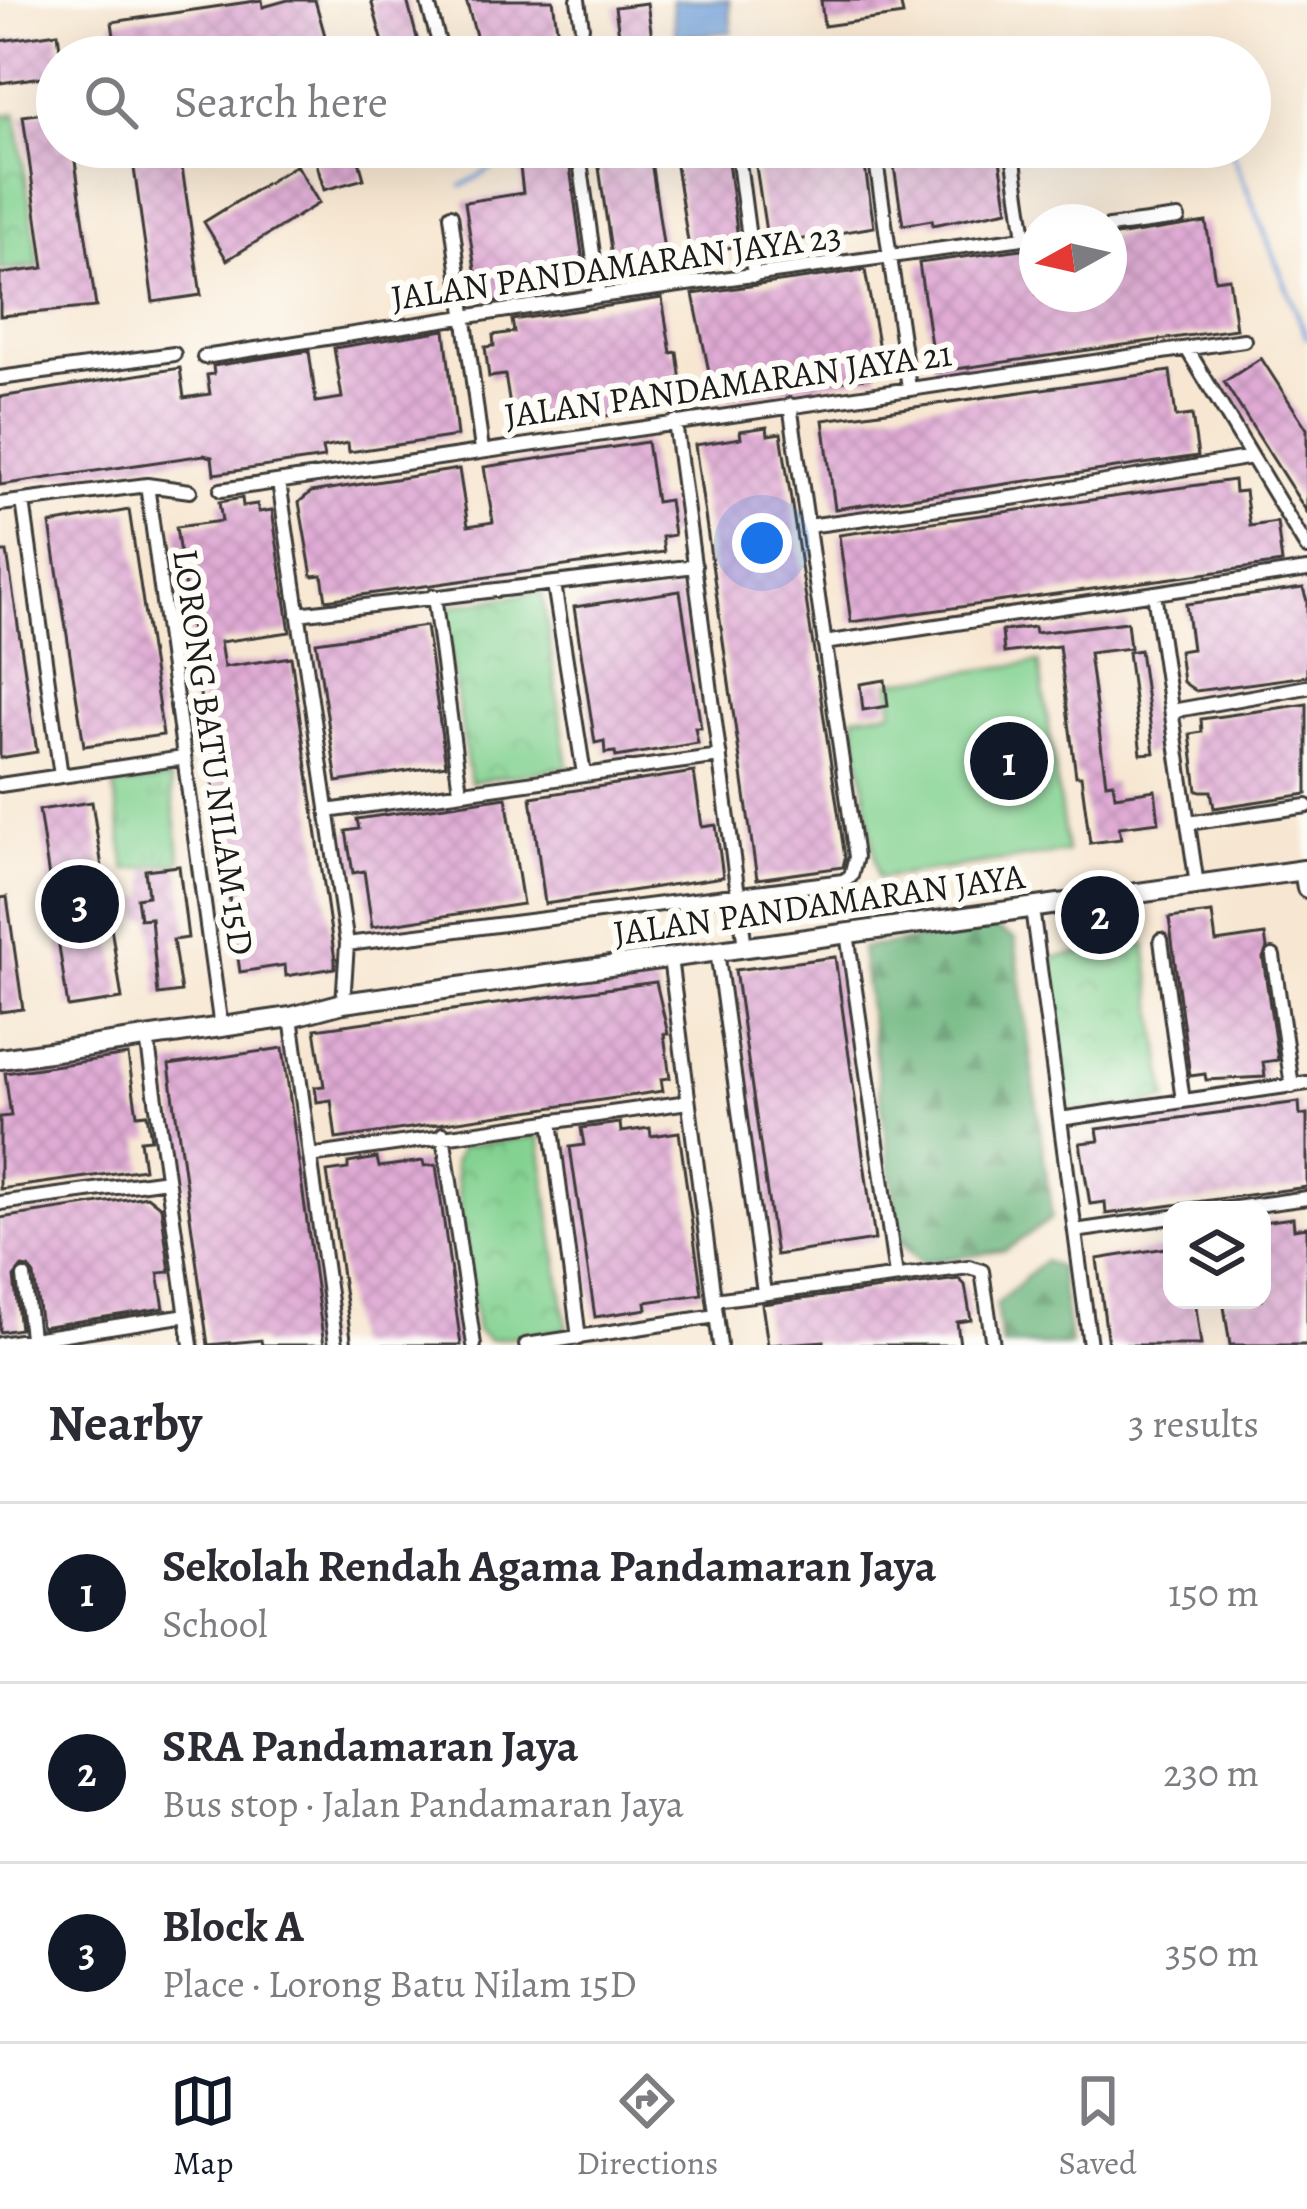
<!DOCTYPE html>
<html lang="en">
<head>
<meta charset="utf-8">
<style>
  body { margin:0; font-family:Alegreya,serif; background:#f2f2f3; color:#2b2b33 }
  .controls { position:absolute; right:36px; bottom:36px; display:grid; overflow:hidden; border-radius:24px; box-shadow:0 12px 48px #0002 }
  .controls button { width:108px; height:108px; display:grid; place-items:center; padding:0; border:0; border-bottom:3px solid #e1e1e2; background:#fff; color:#2b2b33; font:60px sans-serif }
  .compass { position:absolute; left:1019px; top:204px; width:108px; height:108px; border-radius:50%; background:#fff; box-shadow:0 12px 48px #0002; rotate:262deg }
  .you { position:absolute; left:762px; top:543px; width:42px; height:42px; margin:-30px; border:9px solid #fff; border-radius:50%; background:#1a73e8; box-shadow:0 0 0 18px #1a73e833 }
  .badge { display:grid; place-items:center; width:78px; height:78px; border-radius:50%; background:#111827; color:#fff; font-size:39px; font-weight:700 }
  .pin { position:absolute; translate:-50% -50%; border:6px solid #fff; box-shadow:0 3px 12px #0006 }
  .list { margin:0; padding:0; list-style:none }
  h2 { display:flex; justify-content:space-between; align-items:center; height:156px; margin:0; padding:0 48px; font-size:51px }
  h2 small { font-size:39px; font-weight:400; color:#7c7c81 }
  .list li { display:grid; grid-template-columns:78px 1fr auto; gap:36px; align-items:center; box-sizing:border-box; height:180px; padding:0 48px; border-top:3px solid #e1e1e2 }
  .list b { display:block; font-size:45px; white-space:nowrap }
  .list p { margin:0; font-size:39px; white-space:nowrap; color:#7c7c81 }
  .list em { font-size:39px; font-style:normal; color:#7c7c81 }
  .icon { flex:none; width:66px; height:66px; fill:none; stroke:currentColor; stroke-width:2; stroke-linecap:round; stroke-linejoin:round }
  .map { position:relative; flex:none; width:1307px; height:1345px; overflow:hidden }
  .search { position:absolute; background:#fff; box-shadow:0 12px 48px #0002; left:36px; right:36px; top:36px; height:132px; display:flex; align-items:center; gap:30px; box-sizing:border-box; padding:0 42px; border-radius:66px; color:#7c7c81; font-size:45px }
  .sheet { height:696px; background:#fff }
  nav { display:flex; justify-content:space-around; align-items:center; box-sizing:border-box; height:168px; border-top:3px solid #e1e1e2; background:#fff; font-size:33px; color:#7c7c81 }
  nav a { display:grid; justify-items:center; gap:6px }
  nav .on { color:#111827 }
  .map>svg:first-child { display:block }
  .grass { fill:url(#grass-tufts); stroke:#507756; stroke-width:3 }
  .forest { fill:url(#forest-firs); stroke:#43684c; stroke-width:3 }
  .park { fill:url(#park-crowns); stroke:#507756; stroke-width:3 }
  .pitch { fill:#83d291; stroke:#507756; stroke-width:3 }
  .water { fill:#719fd9; stroke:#465e7a; stroke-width:3 }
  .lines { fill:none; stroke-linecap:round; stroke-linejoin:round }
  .stream { stroke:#719fd9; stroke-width:4.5 }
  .building { fill:url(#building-cross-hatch) }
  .minor-casing { stroke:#3d3a37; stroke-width:18 }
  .secondary-casing { stroke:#3d3a37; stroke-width:24 }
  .minor { stroke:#fff; stroke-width:12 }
  .secondary { stroke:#fff; stroke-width:18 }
  .labels { text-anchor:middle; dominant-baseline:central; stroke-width:12; stroke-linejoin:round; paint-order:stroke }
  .street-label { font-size:36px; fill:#1c1c1c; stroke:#fdfcf7 }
</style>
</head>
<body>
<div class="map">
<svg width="1307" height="1345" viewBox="0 0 1307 1345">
  <defs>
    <pattern id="grass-tufts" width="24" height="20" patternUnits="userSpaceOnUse" patternTransform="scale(3)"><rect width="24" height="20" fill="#83d291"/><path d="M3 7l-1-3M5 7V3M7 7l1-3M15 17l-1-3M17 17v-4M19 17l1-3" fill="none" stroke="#71b47c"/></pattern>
    <pattern id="forest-firs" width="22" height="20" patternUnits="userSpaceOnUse" patternTransform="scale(3)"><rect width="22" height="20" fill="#6ab47b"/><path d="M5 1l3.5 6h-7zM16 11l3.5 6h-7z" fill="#569264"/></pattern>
    <pattern id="park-crowns" width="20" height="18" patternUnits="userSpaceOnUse" patternTransform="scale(3)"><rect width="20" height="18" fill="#83d291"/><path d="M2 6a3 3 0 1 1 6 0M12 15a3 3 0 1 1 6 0" fill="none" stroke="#71b47c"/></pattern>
    <pattern id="building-cross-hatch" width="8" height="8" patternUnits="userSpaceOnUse" patternTransform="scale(3)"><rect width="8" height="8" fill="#e0abd5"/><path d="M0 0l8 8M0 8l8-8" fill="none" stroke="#c093b6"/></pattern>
  </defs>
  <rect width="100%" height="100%" fill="#fdfcf7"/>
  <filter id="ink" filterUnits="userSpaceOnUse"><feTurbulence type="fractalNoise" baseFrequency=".00833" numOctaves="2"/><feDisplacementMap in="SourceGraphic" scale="24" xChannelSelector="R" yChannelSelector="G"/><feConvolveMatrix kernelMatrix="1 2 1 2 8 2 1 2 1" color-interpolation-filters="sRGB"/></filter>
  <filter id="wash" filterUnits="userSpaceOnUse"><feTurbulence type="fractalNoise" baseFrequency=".004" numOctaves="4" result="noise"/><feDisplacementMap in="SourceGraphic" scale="48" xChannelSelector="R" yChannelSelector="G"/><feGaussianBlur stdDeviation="2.7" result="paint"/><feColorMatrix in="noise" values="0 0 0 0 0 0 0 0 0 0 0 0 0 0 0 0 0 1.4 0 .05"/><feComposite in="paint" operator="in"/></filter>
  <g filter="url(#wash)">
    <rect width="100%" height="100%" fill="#f7e7d2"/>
    <!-- grass -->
    <path class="grass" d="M170 779 181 862 126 870 114 787Z"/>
    <!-- forest -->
    <path class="forest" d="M994 928 1015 939 1052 1218 1006 1250 921 1263 900 1242 861 948Z
      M1044 1261 1059 1268 1071 1345H1002L996 1305Z"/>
    <!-- park -->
    <path class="park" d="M16 113 39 266 0 270V116Z
      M542 592 568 767 470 782 443 607Z
      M1146 945 1167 1100 1066 1113 1045 958Z
      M539 1136 567 1329 489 1340 477 1331 454 1162 461 1147Z"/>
    <!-- pitch -->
    <path class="pitch" d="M1039 662 1067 852 878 878 854 716 893 711 890 682Z"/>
    <!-- water -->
    <path class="water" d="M672 0H729L732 32 679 37 675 31Z"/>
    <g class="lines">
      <!-- stream -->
      <path class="stream" d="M1230 147 1307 338
        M462 186 528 147"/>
    </g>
    <g id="blocks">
      <!-- building -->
      <path class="building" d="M262 0 263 7 288 0H315L331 57H287L283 42 177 57H117L112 22Z
        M371 0H407L422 57H387Z
        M466 0H553L561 57H529L528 46 482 57Z
        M821 0H900L903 15 824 26Z
        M647 3 653 44 621 48 615 7Z
        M58 33 61 57H57V75L0 83V41Z
        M57 111V147H73L96 307 0 316V274L44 268 23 116Z
        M131 147H179L201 295 153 302Z
        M312 147H355L364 179 324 190Z
        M596 147H649L667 271 638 275 636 261 613 264Z
        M673 147H726L739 246 690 254Z
        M753 147H862L874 227 768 245Z
        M891 147H998L1008 210 933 225 932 220 903 225Z
        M569 160 584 268 571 270 572 281 556 283 557 287 522 291V297L490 302 488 287 478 289 465 202 523 193 520 167Z
        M296 165 319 203 227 260 204 222Z
        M1206 222 1215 280 1229 278 1236 329 935 372 919 263 1037 247V294H1109V237Z
        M865 270 879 349 874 350 878 376 715 401 693 294Z
        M662 298 671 353 677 352 684 404 514 430 505 375 489 377 485 347 494 346 493 335 514 332 512 320Z
        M445 330 457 436 349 452 348 443 322 448 324 458 214 474 212 457 204 455 0 485V397L180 368 184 398 210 394 207 375 214 374 213 366 309 351 316 402 342 398 334 348Z
        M1261 358 1307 429V512L1224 382Z
        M1170 371 1176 417 1192 415 1198 456 835 509 823 420Z
        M767 427 768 435 781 433 845 858 843 867 757 879 695 445 741 438 740 431Z
        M647 442 656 502 669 500 674 535 662 537 664 552 326 600 322 575 312 576 299 502 311 492 459 469 468 526 493 522 484 467Z
        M1234 480 1235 492 1245 491 1250 526 1277 522 1282 563 851 622 839 535Z
        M242 498 243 506 257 504 259 512 272 510 290 632 220 642 224 667 291 657 335 960V968L286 976 285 965 240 972 176 527 222 521 219 502Z
        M129 510 163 735 84 746 50 524Z
        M0 552H7L37 752 0 758Z
        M1303 588 1307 601V676L1196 691 1183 682 1179 651 1192 649 1186 604Z
        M680 591 701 728H695L698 743 616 757 615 752 605 753 604 741 595 743 574 607Z
        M1127 622 1130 648 1089 653 1106 783 1113 782 1115 796 1155 790 1159 822 1119 827 1121 839 1090 843 1081 776H1076L1059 646 1004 653 1002 631 1034 627 1035 633Z
        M426 626 446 765 337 782 316 642Z
        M1140 650 1154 753 1141 754 1128 652Z
        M885 680 888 706 863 710 860 684Z
        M1307 704V794L1214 808 1211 791H1197L1190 734 1202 732 1201 719Z
        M694 772 702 827 716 825 723 877 545 904 531 797Z
        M506 797 523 904 372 927 364 871 353 873 346 831 359 829 357 819Z
        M92 802 122 999 68 1007 39 810Z
        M179 866 188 938 173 940 181 992 158 995 151 918 140 919 137 898 148 896 145 870Z
        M7 897 23 1009 0 1012V898Z
        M1212 913 1216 942 1265 935 1267 948 1263 958 1278 1060 1263 1062 1265 1077 1206 1080 1205 1074 1190 1076 1169 918Z
        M835 957 875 1240 776 1255 735 970Z
        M656 982 668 1034H664L670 1078 661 1079 663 1091 336 1139 331 1100 317 1102 315 1087 324 1086 315 1029Z
        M283 1048 324 1345H262L261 1340 208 1345 169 1065Z
        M128 1055 137 1115 147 1114 151 1139 140 1140 144 1169 0 1189V1117L11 1116 5 1073Z
        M1299 1102 1300 1115 1307 1114V1187L1106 1214 1105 1202 1090 1204 1080 1143 1099 1141 1097 1129Z
        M620 1123 621 1132 650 1128 651 1136 679 1132 702 1294 646 1302 647 1309 595 1317 570 1147 584 1145 581 1128Z
        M377 1158 379 1167 423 1161 424 1166 436 1165 461 1345H352L327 1172 348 1169V1163Z
        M147 1196 161 1207 170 1272 158 1273 164 1308 41 1327 34 1275 29 1268 22 1267 14 1277 20 1329 0 1332V1218Z
        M1293 1218 1294 1229 1307 1227V1345H1230L1223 1300H1262V1222Z
        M1172 1247V1300H1195L1201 1345H1108L1097 1259Z
        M959 1279 965 1285 971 1320 957 1322 960 1345H824V1341L768 1345 762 1304Z"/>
    </g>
  </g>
  <g filter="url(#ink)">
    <use href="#blocks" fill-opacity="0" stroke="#3d3a37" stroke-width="3"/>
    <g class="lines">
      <!-- minor casing -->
      <g class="minor-casing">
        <path id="minor" d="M427 0 443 57
          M578 0 582 27
          M578 147 599 296
          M737 147 754 276
          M874 147 909 388
          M1012 147 1025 237
          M451 215 482 450
          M1109 227 1178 218
          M1187 349 1307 548
          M204 357 599 296 1037 236
          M0 378 174 354
          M675 422 745 947
          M279 482 347 944 343 1003
          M147 485 221 1028
          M221 490 1244 340
          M23 501 61 776
          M0 504 147 485 190 491
          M808 526 1018 497 1252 457
          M554 584 584 774
          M1154 593 1197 885
          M434 596 460 791
          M298 614 695 566
          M824 643 1307 570
          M1172 711 1307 687
          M0 785 183 758
          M327 811 720 756
          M1188 823 1307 806
          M1032 908 1090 1345
          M847 933 896 1276
          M1161 940 1183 1101
          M347 944 843 881 851 876 856 857 790 405
          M717 951 764 1293
          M1273 956 1292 1086
          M670 958 720 1345
          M291 1017 336 1345
          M147 1037 191 1345
          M1060 1119 1307 1083
          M551 1121 579 1338
          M443 1134 474 1345
          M310 1156 688 1102
          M0 1203 167 1180
          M1221 1210 1307 1198
          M1075 1231 1172 1217
          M24 1277 32 1345
          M714 1300 969 1267 982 1271 993 1345
          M0 1344 187 1315
          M526 1345 716 1316"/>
      </g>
      <!-- secondary casing -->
      <g class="secondary-casing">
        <path id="secondary" d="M0 1059 291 1017 343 1003 1304 870 1307 888"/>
      </g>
      <!-- minor -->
      <use href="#minor" class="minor"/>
      <!-- secondary -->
      <use href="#secondary" class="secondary"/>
    </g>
  </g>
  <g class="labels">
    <!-- street labels -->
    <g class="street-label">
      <text transform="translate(616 266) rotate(-8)">JALAN PANDAMARAN JAYA 23</text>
      <text transform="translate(728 384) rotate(-8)">JALAN PANDAMARAN JAYA 21</text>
      <text transform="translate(214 752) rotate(82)">LORONG BATU NILAM 15D</text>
      <text transform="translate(819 904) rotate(-8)">JALAN PANDAMARAN JAYA</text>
    </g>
  </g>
</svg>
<div class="controls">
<button><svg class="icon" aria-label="layers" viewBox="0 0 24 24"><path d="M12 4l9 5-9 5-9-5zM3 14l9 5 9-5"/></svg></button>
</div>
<svg class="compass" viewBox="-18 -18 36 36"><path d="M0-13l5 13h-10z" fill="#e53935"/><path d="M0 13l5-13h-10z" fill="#7c7c81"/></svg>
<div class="you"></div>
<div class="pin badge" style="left:1009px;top:761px">1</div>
<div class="pin badge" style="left:1100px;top:915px">2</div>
<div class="pin badge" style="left:80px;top:904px">3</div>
<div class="search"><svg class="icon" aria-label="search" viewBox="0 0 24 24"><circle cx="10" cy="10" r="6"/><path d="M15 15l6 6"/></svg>Search here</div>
</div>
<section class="sheet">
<h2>Nearby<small>3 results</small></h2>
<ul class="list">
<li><span class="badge">1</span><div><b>Sekolah Rendah Agama Pandamaran Jaya</b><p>School</p></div><em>150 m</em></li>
<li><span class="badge">2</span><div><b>SRA Pandamaran Jaya</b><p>Bus stop · Jalan Pandamaran Jaya</p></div><em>230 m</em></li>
<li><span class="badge">3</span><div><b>Block A</b><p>Place · Lorong Batu Nilam 15D</p></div><em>350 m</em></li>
</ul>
</section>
<nav>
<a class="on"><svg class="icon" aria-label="map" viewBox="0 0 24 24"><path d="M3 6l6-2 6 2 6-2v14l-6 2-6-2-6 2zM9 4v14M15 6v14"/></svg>Map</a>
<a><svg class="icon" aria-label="directions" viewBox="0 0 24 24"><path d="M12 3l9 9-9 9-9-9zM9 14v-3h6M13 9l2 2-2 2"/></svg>Directions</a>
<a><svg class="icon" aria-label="saved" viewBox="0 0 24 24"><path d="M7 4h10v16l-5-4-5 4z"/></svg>Saved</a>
</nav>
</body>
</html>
